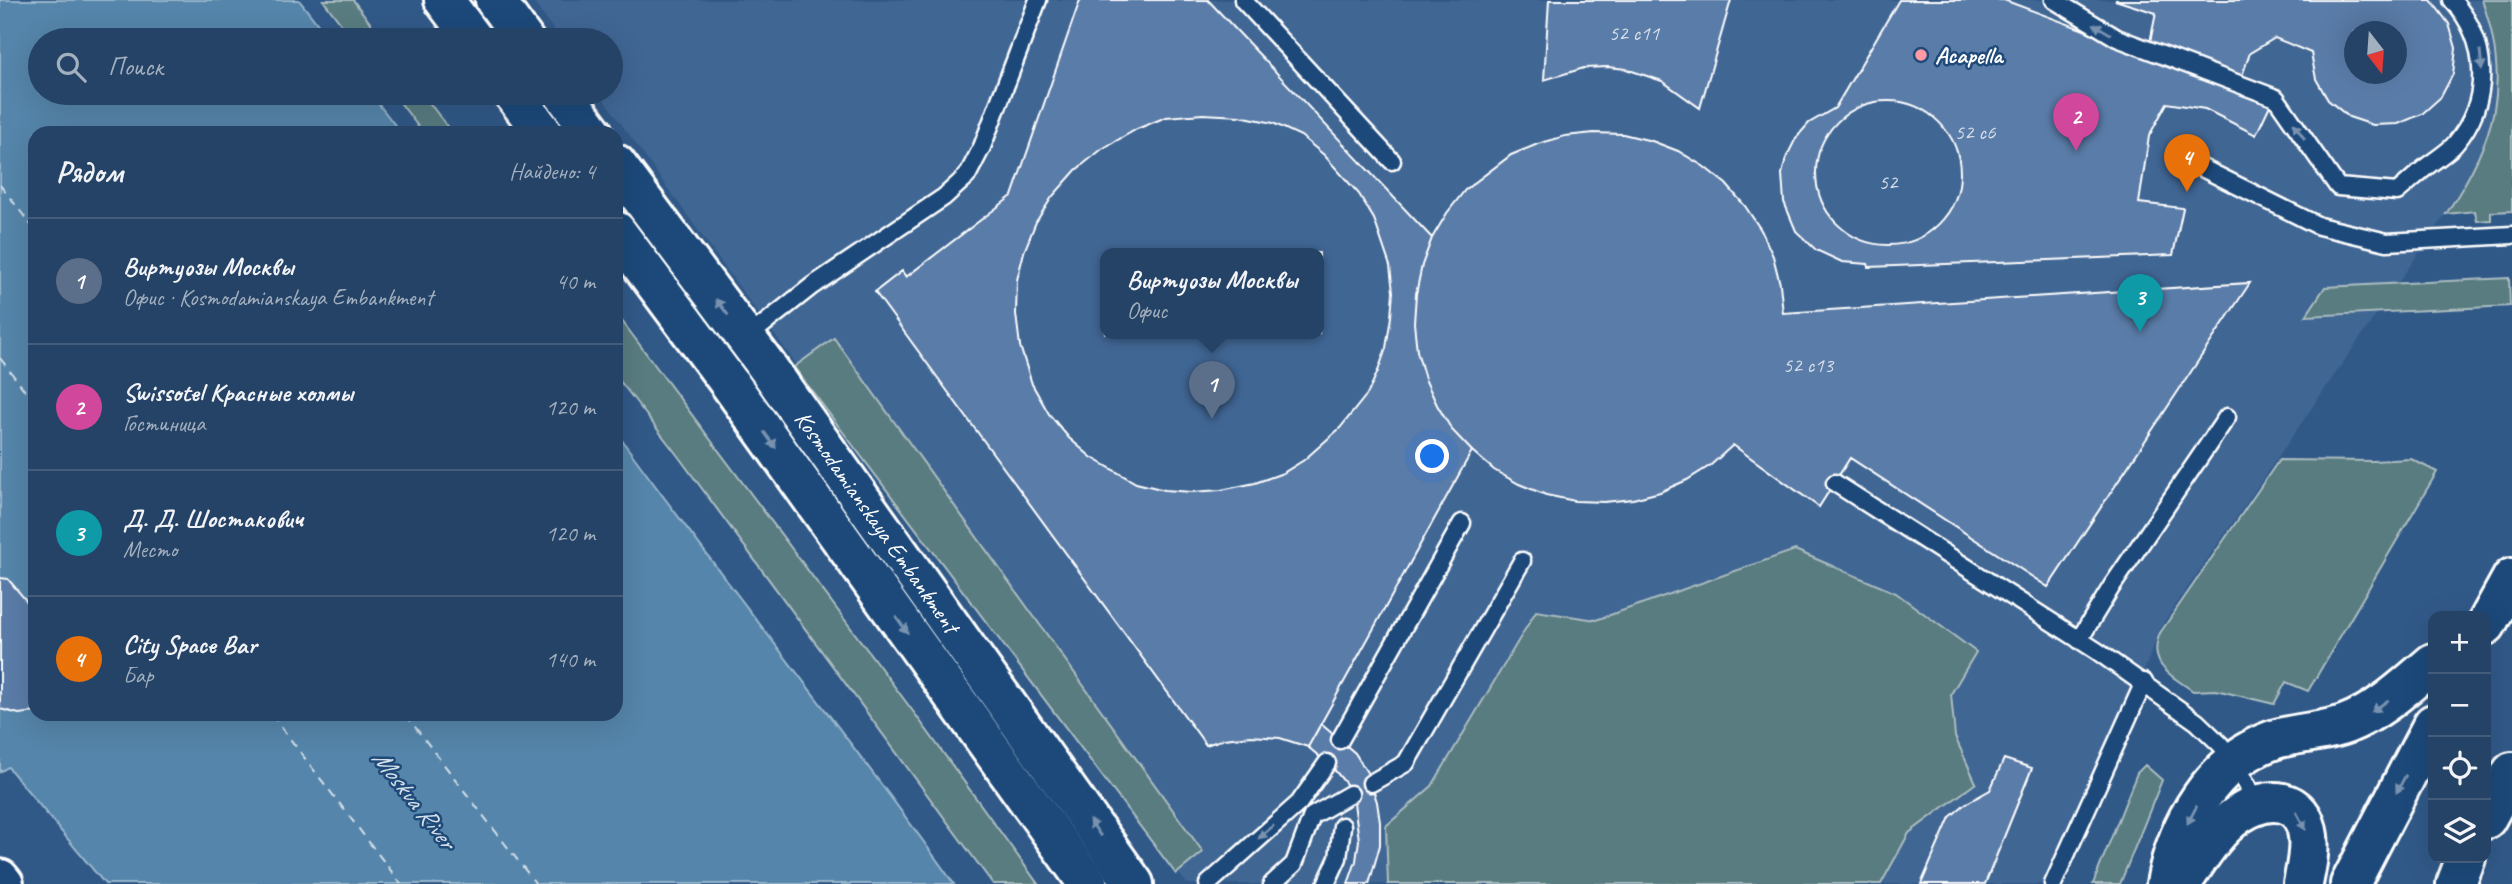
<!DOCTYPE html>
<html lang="ru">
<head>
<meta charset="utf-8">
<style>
  body { margin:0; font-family:Caveat,sans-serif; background:#314e6f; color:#f1f3f6 }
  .controls { position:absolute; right:21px; bottom:21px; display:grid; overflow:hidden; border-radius:14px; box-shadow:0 7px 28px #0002 }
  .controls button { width:63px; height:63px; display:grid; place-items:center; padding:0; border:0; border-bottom:2px solid #425c7a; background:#254366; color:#f1f3f6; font:35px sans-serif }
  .compass { position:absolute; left:2344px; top:21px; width:63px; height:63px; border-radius:50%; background:#254366; box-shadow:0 7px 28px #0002; rotate:163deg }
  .you { position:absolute; left:1433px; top:457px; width:24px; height:24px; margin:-18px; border:5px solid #fff; border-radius:50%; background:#1a73e8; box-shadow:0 0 0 10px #1a73e833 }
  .badge { display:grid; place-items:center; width:46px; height:46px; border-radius:50%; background:#bca0f2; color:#fff; font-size:23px; font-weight:700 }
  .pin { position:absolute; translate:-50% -58px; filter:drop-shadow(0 2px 4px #0008) }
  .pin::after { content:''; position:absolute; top:37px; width:24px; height:21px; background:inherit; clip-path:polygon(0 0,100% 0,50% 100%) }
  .popup { position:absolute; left:1100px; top:248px; width:224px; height:91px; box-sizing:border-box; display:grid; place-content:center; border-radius:14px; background:#254366; filter:drop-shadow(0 2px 5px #0005); font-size:23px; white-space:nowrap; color:#a3b0bf }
  .popup b { font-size:26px; color:#f1f3f6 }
  .popup::after { content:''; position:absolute; left:50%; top:100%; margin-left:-14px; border:14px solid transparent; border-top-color:#254366 }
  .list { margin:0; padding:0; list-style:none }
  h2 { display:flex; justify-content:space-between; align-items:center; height:91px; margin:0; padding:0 28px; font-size:30px }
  h2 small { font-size:23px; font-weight:400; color:#a3b0bf }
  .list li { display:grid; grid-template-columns:46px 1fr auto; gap:21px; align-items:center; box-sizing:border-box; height:126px; padding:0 28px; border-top:2px solid #425c7a }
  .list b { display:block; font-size:26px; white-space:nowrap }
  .list p { margin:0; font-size:23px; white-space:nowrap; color:#a3b0bf }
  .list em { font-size:23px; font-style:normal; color:#a3b0bf }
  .icon { flex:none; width:38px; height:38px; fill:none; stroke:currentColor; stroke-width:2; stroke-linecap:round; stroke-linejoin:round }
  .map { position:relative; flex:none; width:2512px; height:884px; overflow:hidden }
  .search { position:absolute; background:#254366; box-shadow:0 7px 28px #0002; left:28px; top:28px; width:595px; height:77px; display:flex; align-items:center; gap:18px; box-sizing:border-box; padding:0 24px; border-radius:38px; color:#a3b0bf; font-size:26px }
  .panel { position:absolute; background:#254366; box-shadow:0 7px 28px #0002; left:28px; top:126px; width:595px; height:595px; border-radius:21px }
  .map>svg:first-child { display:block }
  .built { fill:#416694; fill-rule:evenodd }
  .green { fill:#597b80; stroke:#acbdc0; stroke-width:2 }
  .water { fill:#5585aa; stroke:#99b6cc; stroke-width:2 }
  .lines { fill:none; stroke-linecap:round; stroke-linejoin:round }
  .ferry { stroke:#d4e0ea; stroke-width:2; stroke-dasharray:9 7; stroke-linecap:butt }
  .building { fill:#5a7ba8; stroke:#fff; stroke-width:2; fill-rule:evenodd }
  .service-casing { stroke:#fff; stroke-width:21 }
  .secondary-casing { stroke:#fff; stroke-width:44 }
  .primary-casing { stroke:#fff; stroke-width:44 }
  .service { stroke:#1f4a7a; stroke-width:16 }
  .secondary { stroke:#1f4a7a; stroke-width:38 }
  .primary { stroke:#1f4a7a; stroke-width:38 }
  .oneway { fill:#7992af }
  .poi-dot { fill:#ff9aa2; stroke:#1f4a7a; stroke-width:2.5 }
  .labels { text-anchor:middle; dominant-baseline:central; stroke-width:5; stroke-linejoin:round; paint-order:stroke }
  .number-label { font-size:21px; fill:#d6dee9 }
  .poi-label { font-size:24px; font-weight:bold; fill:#fff; stroke:#1f4a7a; text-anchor:start }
  .street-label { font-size:24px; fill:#fff; stroke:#1f4a7a }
  .water-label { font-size:26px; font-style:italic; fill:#d4e0ea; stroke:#1f4a7a }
</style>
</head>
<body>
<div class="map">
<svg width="2512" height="884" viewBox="0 0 2512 884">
  <rect width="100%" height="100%" fill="#315988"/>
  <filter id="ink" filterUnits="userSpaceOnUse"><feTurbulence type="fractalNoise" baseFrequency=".0143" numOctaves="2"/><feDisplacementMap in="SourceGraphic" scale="14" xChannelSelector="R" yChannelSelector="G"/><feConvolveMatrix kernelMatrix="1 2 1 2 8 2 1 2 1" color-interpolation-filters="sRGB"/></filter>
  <g filter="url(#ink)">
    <!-- built -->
    <path class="built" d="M532 0H2482L2493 15 2503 38 2509 61 2511 85 2507 109 2498 134 2485 157 2162 625 2059 884H1187L750 302 599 93H611V40H561ZM2354 32H2396V74H2354ZM1105 253H1319V333H1105Z"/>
    <!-- green -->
    <path class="green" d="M323 0H353L383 40H353Z
      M2482 0H2512V211L2491 212V220L2477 221 2475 211 2446 214C2495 141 2512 85 2482 0Z
      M393 93H422L452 133H423Z
      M2509 278 2510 306 2306 316 2325 287Z
      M616 313 915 714 1038 884H993L678 456 616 376Z
      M834 338 1203 852 1176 874 794 367Z
      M2411 459 2437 472 2308 691 2286 682 2274 704 2216 690 2193 691C2170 675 2147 664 2160 633L2279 460 2373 461Z
      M1795 550 1896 593 1976 652 1951 694 1955 737 1976 783 1909 833 1881 884H1388L1386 826 1432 786 1536 611 1596 620Z
      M2145 765 2162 780 2120 884H2093L2137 773Z"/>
    <!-- water -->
    <path class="water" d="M0 0H299L330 40H40V93H370L401 133H35V714H616V432C726 585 845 730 954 884H105L8 767 0 772Z"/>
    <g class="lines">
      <!-- ferry -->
      <path class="ferry" d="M0 185 35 230
        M0 358 35 404
        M271 714 401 884
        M405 714 536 884"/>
    </g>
    <!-- building -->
    <path class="building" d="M1080 0H1208L1432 238 1422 265 1416 294 1414 323 1417 351 1425 379 1437 405 1452 430 1472 451 1308 747 1280 738 1251 736 1224 739 1206 745 875 292 902 271 906 277 1012 196ZM1105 253H1319V333H1105Z
      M1549 0H1731L1700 108 1662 81 1626 69 1608 67 1584 68 1544 80Z
      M1899 0H2004L2217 80 2271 103 2256 135 2205 109 2167 103 2149 136 2139 203 2183 208 2173 255 1869 267 1868 264 1842 262 1816 250 1796 231 1784 202 1782 174 1786 158 1796 138 1809 123 1835 108Z
      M2115 0H2431L2449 24 2456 48 2453 74 2441 97 2422 114 2398 124 2373 125 2349 117 2328 100 2316 79 2311 53 2275 38 2250 53 2242 76 2149 47 2156 13ZM2354 32H2396V74H2354Z
      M1816 173a72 72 0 1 1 144 0a72 72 0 1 1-144 0Z
      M1203 114 1240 116 1273 123 1301 136 1324 155 1359 194 1374 219 1390 266 1393 292 1391 317 1386 348 1378 371 1368 393 1340 428 1304 460 1283 473 1255 483 1221 490 1192 492 1165 490 1136 483 1091 457 1069 438 1049 414 1032 384 1020 346 1016 314 1017 280 1024 252 1036 222 1052 197 1076 170 1102 149 1137 129 1166 117ZM1105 253H1319V333H1105Z
      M1594 133 1623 134 1652 141 1678 151 1703 166 1726 184 1745 206 1761 230 1773 256 1780 284 1783 313 2250 283 2048 587 1850 458 1819 507 1733 445 1711 465 1687 480 1660 492 1633 499 1604 502 1575 501 1546 495 1519 484 1494 470 1472 451 1452 430 1437 405 1425 379 1417 351 1414 323 1416 294 1422 265 1432 238 1447 213 1465 190 1511 155 1538 144 1565 136Z
      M0 578 8 579 35 611V712L19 714 0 709Z
      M1321 724 1355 753 1368 774 1377 802 1380 822V845L1369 884H1348L1356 861 1359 840 1354 803 1346 784 1333 768 1308 747Z
      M2004 759 2032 768 1985 884H1921L1950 817 1965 804 1990 790Z"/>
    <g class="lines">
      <!-- service casing -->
      <g class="service-casing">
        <path id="service" d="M1243 0 1392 161
          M2054 0 2117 38 2276 98 2338 187 2397 192C2408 183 2418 173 2430 164 2438 158 2449 151 2455 144 2492 100 2489 41 2452 0
          M2192 163 2319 226 2387 242 2512 235
          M745 339 812 286 944 197 967 176 982 147 1038 0
          M1835 483 2097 651 2197 722 2220 744 2234 761 2257 804
          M2079 640 2112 586 2227 417
          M1340 740 1462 523
          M1371 783 1406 763 1522 561
          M1208 884 1299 803 1327 763
          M1272 884 1294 864 1312 816 1350 794
          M1326 884 1338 858 1342 826
          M2053 884 2144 682"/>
      </g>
      <!-- secondary casing -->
      <g class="secondary-casing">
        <g id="secondary">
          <path d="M444 0 474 40"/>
          <path d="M495 0 524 40"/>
          <path d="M513 93 543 133"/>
          <path d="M563 93 593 133"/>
          <path id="s1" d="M616 164 763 361 1134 884"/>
          <path d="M616 231 730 384 1088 884"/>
          <path d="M0 879 4 884"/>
          <path d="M2166 884C2176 825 2213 761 2273 740 2296 732 2323 733 2346 724 2380 711 2406 686 2433 663"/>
          <path d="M2181 884C2198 860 2215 830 2239 814 2268 795 2303 796 2308 836 2310 852 2306 868 2303 884"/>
        </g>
      </g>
      <!-- primary casing -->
      <g class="primary-casing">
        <path id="primary" d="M2486 625 2512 578
          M2486 819 2512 772
          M2350 884 2433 724
          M2456 884 2466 858"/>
      </g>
      <!-- service -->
      <use href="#service" class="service"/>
      <!-- secondary -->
      <use href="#secondary" class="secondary"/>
      <!-- primary -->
      <use href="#primary" class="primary"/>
    </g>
    <!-- one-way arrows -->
    <defs><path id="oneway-solid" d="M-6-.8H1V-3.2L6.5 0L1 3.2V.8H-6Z" transform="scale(1.75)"/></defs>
    <g class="oneway">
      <use href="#oneway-solid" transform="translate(2102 29) rotate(-149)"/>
      <use href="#oneway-solid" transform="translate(2481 60) rotate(84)"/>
      <use href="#oneway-solid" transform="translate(2299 131) rotate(-125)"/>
      <use href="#oneway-solid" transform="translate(722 307) rotate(-127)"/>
      <use href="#oneway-solid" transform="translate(770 440) rotate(54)"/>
      <use href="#oneway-solid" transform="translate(902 625) rotate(54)"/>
      <use href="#oneway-solid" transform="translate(2380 706) rotate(145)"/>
      <use href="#oneway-solid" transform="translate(2401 784) rotate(118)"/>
      <use href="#oneway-solid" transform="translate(2192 815) rotate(118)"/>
      <use href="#oneway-solid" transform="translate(2301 821) rotate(62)"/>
      <use href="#oneway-solid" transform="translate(1095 828) rotate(-125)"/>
      <use href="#oneway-solid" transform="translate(1266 832) rotate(139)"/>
    </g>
  </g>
  <!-- markers -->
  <circle class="poi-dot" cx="1921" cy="55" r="7"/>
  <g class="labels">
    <!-- number labels -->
    <g class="number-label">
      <text x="1634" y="33">52 с11</text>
      <text x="1975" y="132">52 с6</text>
      <text x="1888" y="182">52</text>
      <text x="1808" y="365">52 с13</text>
    </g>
    <!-- poi labels -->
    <g class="poi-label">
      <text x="1935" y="55">Acapella</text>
    </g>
    <!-- street labels -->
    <g class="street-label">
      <text stroke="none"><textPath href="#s1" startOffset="443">Kosmodamianskaya Embankment</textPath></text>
    </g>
    <!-- water labels -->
    <g class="water-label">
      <text transform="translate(414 799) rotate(52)">Moskva River</text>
    </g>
  </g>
</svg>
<div class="controls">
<button>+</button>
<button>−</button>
<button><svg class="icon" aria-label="locate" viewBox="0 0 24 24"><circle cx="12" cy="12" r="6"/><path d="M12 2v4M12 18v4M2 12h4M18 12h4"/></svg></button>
<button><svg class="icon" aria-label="layers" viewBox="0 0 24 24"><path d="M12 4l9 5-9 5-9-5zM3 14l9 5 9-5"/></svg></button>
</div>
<svg class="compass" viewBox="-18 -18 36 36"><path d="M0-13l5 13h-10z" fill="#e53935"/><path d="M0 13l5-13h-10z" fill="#a3b0bf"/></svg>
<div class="you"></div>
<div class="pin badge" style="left:1212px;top:419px;background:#5c6f8a">1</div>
<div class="popup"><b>Виртуозы Москвы</b>Офис</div>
<div class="pin badge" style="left:2076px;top:151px;background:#d1479c">2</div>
<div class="pin badge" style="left:2140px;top:332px;background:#0f9aa8">3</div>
<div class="pin badge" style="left:2187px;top:192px;background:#e8710a">4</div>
<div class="search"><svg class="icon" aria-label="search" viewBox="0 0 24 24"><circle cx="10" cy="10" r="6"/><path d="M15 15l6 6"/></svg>Поиск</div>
<section class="panel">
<h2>Рядом<small>Найдено: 4</small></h2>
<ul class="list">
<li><span class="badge" style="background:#5c6f8a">1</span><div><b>Виртуозы Москвы</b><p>Офис · Kosmodamianskaya Embankment</p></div><em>40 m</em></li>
<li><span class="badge" style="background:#d1479c">2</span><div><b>Swissotel Красные холмы</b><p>Гостиница</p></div><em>120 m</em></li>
<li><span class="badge" style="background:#0f9aa8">3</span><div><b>Д. Д. Шостакович</b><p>Место</p></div><em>120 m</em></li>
<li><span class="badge" style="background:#e8710a">4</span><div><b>City Space Bar</b><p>Бар</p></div><em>140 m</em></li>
</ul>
</section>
</div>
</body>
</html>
